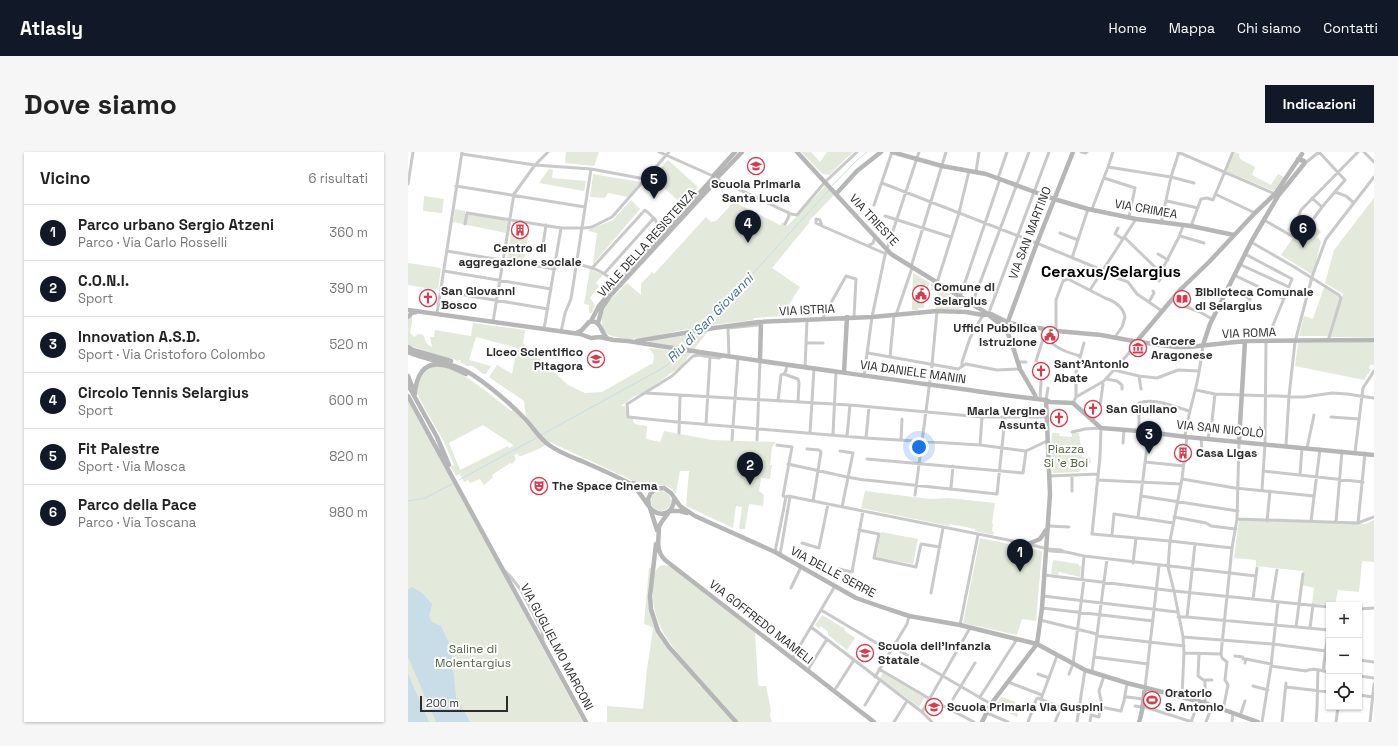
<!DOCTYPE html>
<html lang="it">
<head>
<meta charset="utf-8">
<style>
  body { margin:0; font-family:"Space Grotesk",sans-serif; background:#f6f6f6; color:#222 }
  .controls { position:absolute; right:12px; bottom:12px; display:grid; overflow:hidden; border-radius:0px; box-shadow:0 1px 3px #0004 }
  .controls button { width:36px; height:36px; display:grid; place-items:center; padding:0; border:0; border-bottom:1px solid #e0e0e0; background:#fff; color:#222; font:20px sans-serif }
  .scale { position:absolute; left:12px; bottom:10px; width:88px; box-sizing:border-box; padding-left:4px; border:2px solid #2c2c2c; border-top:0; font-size:11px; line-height:14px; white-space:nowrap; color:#2c2c2c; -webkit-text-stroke:3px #fff; paint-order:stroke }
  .you { position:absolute; left:511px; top:295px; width:14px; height:14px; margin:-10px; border:3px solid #fff; border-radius:50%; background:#1a73e8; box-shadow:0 0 0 6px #1a73e833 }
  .badge { display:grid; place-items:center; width:26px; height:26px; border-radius:50%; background:#111827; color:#fff; font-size:13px; font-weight:700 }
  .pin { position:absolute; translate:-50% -33px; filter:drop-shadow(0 1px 2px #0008) }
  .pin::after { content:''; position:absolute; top:21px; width:14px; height:12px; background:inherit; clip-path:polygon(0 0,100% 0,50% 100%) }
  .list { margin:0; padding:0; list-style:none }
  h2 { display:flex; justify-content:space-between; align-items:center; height:52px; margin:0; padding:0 16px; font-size:17px }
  h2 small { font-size:13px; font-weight:400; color:#767676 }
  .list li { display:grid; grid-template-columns:26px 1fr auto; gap:12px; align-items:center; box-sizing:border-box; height:56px; padding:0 16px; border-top:1px solid #e0e0e0 }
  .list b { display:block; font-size:15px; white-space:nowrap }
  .list p { margin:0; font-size:13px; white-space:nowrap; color:#767676 }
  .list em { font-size:13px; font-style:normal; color:#767676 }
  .icon { flex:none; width:22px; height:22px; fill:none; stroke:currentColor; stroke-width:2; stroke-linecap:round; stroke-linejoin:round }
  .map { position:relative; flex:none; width:966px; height:570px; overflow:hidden; border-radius:0px }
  header { display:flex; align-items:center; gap:24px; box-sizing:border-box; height:56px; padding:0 20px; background:#111827; color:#fff }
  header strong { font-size:19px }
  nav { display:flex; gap:22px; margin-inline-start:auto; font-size:14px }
  .intro { display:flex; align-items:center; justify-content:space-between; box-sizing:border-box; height:96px; padding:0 24px }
  h1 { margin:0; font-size:28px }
  .button { padding:10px 18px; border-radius:0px; background:#111827; color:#fff; font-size:14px; font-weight:700 }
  main { display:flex; gap:24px; padding:0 24px }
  aside { flex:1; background:#fff; border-radius:0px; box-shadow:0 1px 3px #0004 }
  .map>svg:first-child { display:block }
  .green { fill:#e3e9db; fill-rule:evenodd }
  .water { fill:#c8dde8 }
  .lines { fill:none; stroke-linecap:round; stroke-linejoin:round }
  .stream { stroke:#c8dde8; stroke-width:1 }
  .street { stroke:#c9c9c9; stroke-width:3 }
  .secondary { stroke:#b6b6b6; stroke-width:4.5 }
  .labels { text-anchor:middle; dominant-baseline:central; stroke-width:4; stroke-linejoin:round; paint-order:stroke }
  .poi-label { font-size:12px; font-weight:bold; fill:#2c2c2c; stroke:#fff; text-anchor:start }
  .street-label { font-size:12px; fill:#2c2c2c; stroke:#fff }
  .park-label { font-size:12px; fill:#51643e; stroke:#fff }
  .water-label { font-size:13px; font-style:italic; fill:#416f88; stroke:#fff }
  .district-label { font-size:16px; font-weight:bold; fill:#000; stroke:#fff }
</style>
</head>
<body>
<header>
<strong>Atlasly</strong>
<nav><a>Home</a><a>Mappa</a><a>Chi siamo</a><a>Contatti</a></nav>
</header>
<div class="intro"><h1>Dove siamo</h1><a class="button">Indicazioni</a></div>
<main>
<aside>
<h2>Vicino<small>6 risultati</small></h2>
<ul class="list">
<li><span class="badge">1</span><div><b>Parco urbano Sergio Atzeni</b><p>Parco · Via Carlo Rosselli</p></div><em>360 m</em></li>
<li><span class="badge">2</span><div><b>C.O.N.I.</b><p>Sport</p></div><em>390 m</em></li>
<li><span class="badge">3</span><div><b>Innovation A.S.D.</b><p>Sport · Via Cristoforo Colombo</p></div><em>520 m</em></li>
<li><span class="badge">4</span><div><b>Circolo Tennis Selargius</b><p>Sport</p></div><em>600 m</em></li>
<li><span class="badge">5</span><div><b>Fit Palestre</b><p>Sport · Via Mosca</p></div><em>820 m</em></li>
<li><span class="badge">6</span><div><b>Parco della Pace</b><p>Parco · Via Toscana</p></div><em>980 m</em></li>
</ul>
</aside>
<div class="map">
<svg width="966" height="570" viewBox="0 0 966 570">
  <rect width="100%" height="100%" fill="#fff"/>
  <!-- green -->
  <path class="green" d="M158 0H191L186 14 157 11Z
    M393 0H403L412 10 419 0H445L421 23 415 22Z
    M827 0 831 2 832 7 847 15 844 23 863 33 870 22 876 25 866 39 818 19Z
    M260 8 290 35 275 53 244 25Z
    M141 17 145 18 144 26 178 29 176 39 131 31Z
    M185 22 232 30 220 45 200 41 197 46 182 45Z
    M417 34 426 43 401 69V71L364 116 392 135 374 164 346 166 345 168 305 173 273 214 237 240 225 245 213 254H217L219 266 225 267V270L227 272 239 274 238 287 252 290 256 279 304 288 368 290 364 295 362 313H364L362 327 353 326 351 339 356 343 355 354 341 352 337 377H331L334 355 328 354 325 376 278 354 281 319H272L268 341H267C258 328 244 336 232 332L142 290C135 295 129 298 121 301 117 302 115 304 111 304L110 302 106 303 108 307 104 312 102 311 84 323 85 325 76 333 72 327 62 331 60 328 56 330 52 322 48 324 43 315 46 313 36 290 11 246C9 238 9 226 16 220 20 217 24 214 30 214 52 215 86 246 103 259L105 258 128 283 118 266 116 249 81 225 89 213 104 222 109 196 68 185 61 208 83 214 78 222H75L65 214H59L52 210 53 208H51L50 209 43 206 41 207 0 193V168L4 163V170L2 181 6 185 11 182 15 183 19 192 24 195 22 185H26L27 178 63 184 65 171 117 178 115 191 160 233 177 241 194 240 245 211 246 203 241 196 269 199 271 196 241 191 242 189 284 182 289 176C260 178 228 195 199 182L195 177 193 164 200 150 219 131 233 143V132L244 120 246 122 298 65 303 70 308 69 326 50 372 73 375 70 379 74 389 64ZM75 273 104 292 105 294 101 296 100 294 52 318 41 291Z
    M16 44 36 47 34 61 15 59Z
    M966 46V185H922L935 142 917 131 926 98Z
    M223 48 232 57 185 112 189 81 180 79V78L205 68Z
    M47 57 57 59V62L100 69 98 81 45 70Z
    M897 63 913 80 909 85 913 89 905 123 873 103 886 84 879 78 889 64 894 67Z
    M105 71 122 74 116 109 99 106Z
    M0 111 33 116 30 138 0 133Z
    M182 117 195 123 188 131 191 134 182 146 187 153 184 161H181V153L176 152Z
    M505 121 522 131 519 138 518 137 519 133H517L516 135 512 131 510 135 506 137V139H509V145L514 144 515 148H512V150L516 151V156H510V158H504Z
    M523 131 556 151V155L551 157H528L527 153 530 139 523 138Z
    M916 135 932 145 921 184H891L896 164 905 167Z
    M966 190V213H962L961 217H963L956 228 887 214 890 191Z
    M0 247 157 537 175 570H0Z
    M644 281H651L652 284 664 285V281H671L674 305H682L683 311H676L675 314 671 320 645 321C643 307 643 295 644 281Z
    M457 339 522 347 540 346 587 351 584 371 585 372 584 379 586 380 585 383 567 379V377L542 372 541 374 453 356Z
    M243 349a10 10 0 1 1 20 0a10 10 0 1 1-20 0Z
    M831 368 957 372 966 368V410L954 409 951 440 930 438 927 453 904 452 906 436 894 433 895 419 848 414V408L826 406Z
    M473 380 510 387 505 412 468 405Z
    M572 386 634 399 628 469 614 467 609 483 555 471Z
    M645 408 671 412V414H673L672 425 651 420 650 423 643 422Z
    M255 413 261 414 268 418 347 480 350 531 351 534H358L363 558 362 563 364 570H331C318 555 304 540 291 525 265 496 242 474 245 433 246 424 246 415 255 413Z
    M241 416H243L241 445 246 471 292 534 294 535 325 570H199V554L235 557 239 517 245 477 244 475 236 472Z
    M414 463 437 477V479L447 486 439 498 420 483V480L413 474 411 476 407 473Z
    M475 521 517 546 511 555 472 526Z
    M594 545 607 550V553L611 555 609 565 586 554Z"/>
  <!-- water -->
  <path class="water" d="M4 435 14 441 24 452 21 465 24 470 33 474 43 495 48 545 62 570H28L0 505V438Z
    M0 522 21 570H0Z"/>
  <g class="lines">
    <!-- stream -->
    <path class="stream" d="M424 34 449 8 459 0
      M296 175 421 38
      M278 196 292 180
      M133 283 246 221 258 214 274 200
      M51 328 130 285
      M0 349 17 346 44 332"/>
    <!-- street -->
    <path class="street" d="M251 0 305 24
      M673 0 678 1 679 0
      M770 0 867 42
      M911 0 937 28 914 55
      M956 0 966 10
      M54 2 127 13 183 17 237 27
      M896 12 911 0
      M700 15 763 25 786 31
      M568 20 571 0
      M590 26 599 0
      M696 26 727 36 721 65
      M309 27 383 62 389 63 417 30 449 0
      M474 31 626 90 694 118
      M0 32 5 0
      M48 34 177 55
      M927 40 938 44 946 51
      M807 42 847 61
      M904 46 914 55 906 66
      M759 49 790 56
      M466 53 484 0
      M684 57 700 15 705 0
      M891 63 893 58 950 0
      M477 64 543 85
      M856 68 884 84
      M753 71 763 25 771 0
      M57 72 59 61 153 76H177L184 75 204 65 261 0
      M249 72 253 75 260 74
      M377 72 381 64 380 60
      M414 74 408 71V67L412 68 414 74 478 102
      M783 74 793 47 799 46 805 48 825 0
      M710 76 707 82 715 87
      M652 81 670 88
      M772 84 796 91
      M716 85 749 117 754 116 757 119 751 129
      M843 90 888 116 931 143 933 146 920 189
      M460 94 465 91 467 85
      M39 99 147 117
      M134 100 138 73
      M750 102 760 108
      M837 102 884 127 858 190 857 292 854 338
      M664 106 680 57
      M169 112C187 116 195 119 209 132
      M831 112 881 135
      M185 115 237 58 247 67 254 83
      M503 115 538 0
      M755 116 771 85 775 74
      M36 119 143 137
      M693 120 720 130 729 142 754 159
      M196 122 246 66
      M826 123 876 147
      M529 131 551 61 561 19
      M820 135 842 147 837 156
      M682 138 728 67
      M33 139 140 157
      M552 145 592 27
      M765 147 773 153 792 160 804 167
      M741 150 746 141 745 139
      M564 152 621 0
      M29 162 54 0
      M488 163 504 116
      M580 163 641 0
      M414 167 438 124 448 127 446 165
      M85 170 106 42 127 13 140 0
      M136 177 153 76
      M636 177V184C649 197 655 199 672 204
      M648 178V148L655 129 660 127 697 146C706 149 715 154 717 165L714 175 707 185
      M153 180 157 161 163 147 183 17
      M398 191H415
      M460 201 550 217 558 212 589 218 612 217
      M302 205 291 203 285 204 264 224 219 252 220 265 269 270 458 286 572 293 618 299 639 289
      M321 205 320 176 350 173 352 171
      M482 205 486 163
      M628 209 636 184
      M610 210H618
      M554 214V210L562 186 575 163
      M397 216 399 168
      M706 218 731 224 749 226 770 218 791 219
      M376 222 390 227 391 231 390 250
      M456 224 464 165 477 103 511 0
      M731 224 733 237
      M698 227 709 229 714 233V237
      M788 238 807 242 896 245 924 241 939 242 966 246
      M238 241 442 253 574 265H638
      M668 245 696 229 721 201 725 189
      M632 248 633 229
      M638 248 640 236
      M370 249 373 223C378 222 378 218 379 213
      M665 251 668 245V220L676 191
      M923 265 951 267
      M685 268 692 254 695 232 694 231
      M298 272 302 205 311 206 314 204
      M731 279V251C744 245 768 255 781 259
      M664 280 677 277 693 276 692 305 684 382 762 389 824 396
      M271 281 272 244
      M402 281 406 217
      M425 282 428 220
      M439 284 442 253
      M777 284C779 268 783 255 787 239 791 224 793 209 795 193
      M458 286 461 255
      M793 286 794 298
      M800 286 804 269 807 242
      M324 288 330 206
      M349 288 352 208
      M493 288 494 267
      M715 291 716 278
      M369 293 384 295 375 344 378 345 380 344 620 392 636 396 643 399 658 400 676 404 848 424
      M572 293 574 265
      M878 293 881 244 887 190 904 125 918 87 966 25
      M899 296 906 263
      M399 297 411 298 413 300 405 349
      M432 299 445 301 434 355
      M947 300 955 236 966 219
      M459 307 615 321 618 299
      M737 310 776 314
      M380 312 439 325 456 328
      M856 319 955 330
      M892 322 894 296
      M664 323V339
      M642 324 690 322
      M774 327 827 336 906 344
      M458 328 589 342 597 266
      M689 328 773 332
      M543 336 545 314
      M507 343 524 213 529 159
      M733 344 830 359
      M766 365 798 371 803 374 828 377
      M730 366 741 280
      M829 367 950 371 966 365
      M859 369 862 339
      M903 369 912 297
      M928 370 934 299
      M950 371 957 301
      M640 374 661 375
      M451 378 471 382 466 406 508 415 513 392 532 395
      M704 383 706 362 765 371
      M394 391 411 396 420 352
      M639 397 653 398 657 400
      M367 400 378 345
      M372 403 382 345
      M725 411 728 386
      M431 417 444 420 455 359
      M97 419 102 424 113 438 134 479 135 489
      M636 423 766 439 921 455
      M674 427 676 404
      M383 436 393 415
      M523 441 535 376
      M635 444 769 460
      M845 447 849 416
      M864 449 869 418
      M634 456 745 469
      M951 457 966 456
      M413 458 482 499
      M770 465H779L921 478
      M779 465 787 392
      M632 468 689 482
      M552 473 570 383
      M403 475 514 560 524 570
      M888 475 895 422
      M902 476 905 453
      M689 484 776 494
      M775 485 865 492 918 499
      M485 495 583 552
      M776 501 813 502
      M791 502 790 524 797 529V551
      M813 502 824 396 829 367 831 289
      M813 502 814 506 819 510 817 528 820 533 815 558
      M827 504 835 505V507H838
      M686 505 740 512
      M384 507 427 434
      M951 508 966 510
      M837 511 838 507 863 512
      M665 512 676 428
      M863 514 898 519C905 515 914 519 921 520
      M401 516 419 487
      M471 517 522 547 566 570
      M915 519 921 472
      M684 520 699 407
      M630 522 641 526
      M661 522 665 512
      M951 524 966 526
      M467 525 499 472 501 464
      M797 528H804
      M600 530 634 543
      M845 534 860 538
      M878 535 921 540
      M428 536 446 508
      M737 536 751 414
      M951 543 965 545
      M774 544 776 501 775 485 766 439 760 415 762 389 774 327 779 285
      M572 545 609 487
      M719 545 735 547
      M545 547 567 511
      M633 547 649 504
      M457 553 472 528
      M727 554 734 555
      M734 554 784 570
      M693 555 713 559 716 549 719 531
      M514 560 562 476
      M579 561 600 570
      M832 564 837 549
      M486 570 499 549
      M620 570 628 548 630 546 651 555 652 558 647 570
      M669 570 677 518
      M682 570 683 563 691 565 693 548 691 539 696 524
      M783 570 791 549
      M798 570 804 554
      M824 570 825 561
      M854 570 863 514 870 450
      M874 570 878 531
      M908 570C910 553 909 536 910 518
      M928 570 930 555
      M962 570 966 532"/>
    <!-- secondary -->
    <path class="secondary" d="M389 0 483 102 577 160 593 173 599 179 604 192 612 217 627 243 628 247
      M484 0 534 14 578 22 646 47 680 57 728 67 783 74 826 83
      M306 23 327 0
      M310 25 334 0
      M428 42 449 19 473 0
      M0 158 172 182 183 186 192 185 205 188 220 189C319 205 418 218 517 232 558 237 598 244 638 248L642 250 665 251 693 276 731 279 779 285 966 303
      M0 165 4 161 8 160
      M183 169 191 154 209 132 305 26
      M588 169 649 179 693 183 725 189 767 195H781L837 189 966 188
      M190 171 194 156 202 144 309 28
      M599 172 629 91 665 0
      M169 181 174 178 181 170C193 167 192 179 199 186
      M229 189 306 176 351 170 464 165 529 159 558 160 575 163 583 162 599 170
      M729 189 772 138 801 110 847 61 867 42 894 2
      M795 193 802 172 843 90 870 44 896 12V9L890 7
      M0 195 5 198 43 209
      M0 200C20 209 41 209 60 220 77 230 103 252 116 266 125 275 131 286 141 293 152 301 164 305 176 310 192 317 208 324 223 332 237 341 241 369 260 360
      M352 208 353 171
      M436 221 439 165
      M0 224 6 239
      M0 233 29 285 41 313
      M7 242C8 225 15 209 35 213 43 214 51 219 58 222
      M0 244 178 570
      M831 289 837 189
      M225 331 238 336H249
      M241 353 240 347 243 341 248 337 256 336 263 341 272 354 287 364 367 400 448 446 468 453 501 464 552 473 629 492 677 518 719 531 797 551 850 570
      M242 356 249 378
      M261 359H272L279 361
      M251 375C251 387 247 398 257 408L466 570
      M250 377C254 365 267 358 266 346
      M248 392 242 444 243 457 250 479 261 495 328 570
      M620 392 632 387 638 378
      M574 570 583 552 629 492 634 456 642 342 638 248
      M731 570C735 560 735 547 737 536"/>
  </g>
  <!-- icons -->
  <defs>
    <g id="school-ring" transform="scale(0.9)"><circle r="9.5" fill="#fff" stroke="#d73b4e" stroke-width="1.5"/><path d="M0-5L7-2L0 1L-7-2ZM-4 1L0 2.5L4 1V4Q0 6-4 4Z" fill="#d73b4e"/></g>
    <g id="building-ring" transform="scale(0.9)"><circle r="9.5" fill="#fff" stroke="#d73b4e" stroke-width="1.5"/><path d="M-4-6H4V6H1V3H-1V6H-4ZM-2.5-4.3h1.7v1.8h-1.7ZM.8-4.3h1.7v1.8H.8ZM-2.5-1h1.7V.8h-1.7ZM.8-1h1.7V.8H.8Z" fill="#d73b4e"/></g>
    <g id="civic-ring" transform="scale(0.9)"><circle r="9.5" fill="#fff" stroke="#d73b4e" stroke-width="1.5"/><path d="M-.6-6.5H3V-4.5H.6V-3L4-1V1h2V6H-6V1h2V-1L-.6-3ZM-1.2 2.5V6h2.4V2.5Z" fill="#d73b4e"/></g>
    <g id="church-ring" transform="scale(0.9)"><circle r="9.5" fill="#fff" stroke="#d73b4e" stroke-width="1.5"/><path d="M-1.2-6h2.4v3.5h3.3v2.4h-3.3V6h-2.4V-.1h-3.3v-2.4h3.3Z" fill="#d73b4e"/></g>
    <g id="library-ring" transform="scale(0.9)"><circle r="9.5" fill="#fff" stroke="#d73b4e" stroke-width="1.5"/><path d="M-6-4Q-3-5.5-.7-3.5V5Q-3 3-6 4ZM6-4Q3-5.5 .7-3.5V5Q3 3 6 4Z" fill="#d73b4e"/></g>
    <g id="museum-ring" transform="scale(0.9)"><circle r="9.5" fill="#fff" stroke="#d73b4e" stroke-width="1.5"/><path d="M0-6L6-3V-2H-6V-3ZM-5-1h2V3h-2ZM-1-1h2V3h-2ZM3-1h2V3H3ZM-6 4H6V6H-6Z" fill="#d73b4e"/></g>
    <g id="theatre-ring" transform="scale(0.9)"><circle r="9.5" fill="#fff" stroke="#d73b4e" stroke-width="1.5"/><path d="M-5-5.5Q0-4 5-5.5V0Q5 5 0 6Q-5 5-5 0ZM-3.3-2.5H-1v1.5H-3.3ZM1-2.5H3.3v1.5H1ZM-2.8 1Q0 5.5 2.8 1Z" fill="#d73b4e"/></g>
    <g id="stadium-ring" transform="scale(0.9)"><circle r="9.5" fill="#fff" stroke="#d73b4e" stroke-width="1.5"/><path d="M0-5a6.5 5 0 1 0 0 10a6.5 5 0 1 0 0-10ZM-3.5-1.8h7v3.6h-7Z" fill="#d73b4e"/></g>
  </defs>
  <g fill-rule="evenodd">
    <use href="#school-ring" x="348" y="14"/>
    <use href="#building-ring" x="112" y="78"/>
    <use href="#civic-ring" x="513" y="142"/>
    <use href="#church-ring" x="20" y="146"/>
    <use href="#library-ring" x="774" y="147"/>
    <use href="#civic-ring" x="642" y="183"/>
    <use href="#museum-ring" x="730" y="196"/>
    <use href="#school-ring" x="188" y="207"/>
    <use href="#church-ring" x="633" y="219"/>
    <use href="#church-ring" x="685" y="257"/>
    <use href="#church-ring" x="651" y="266"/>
    <use href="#building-ring" x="775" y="301"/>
    <use href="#theatre-ring" x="131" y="334"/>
    <use href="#school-ring" x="457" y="501"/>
    <use href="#stadium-ring" x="744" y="548"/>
    <use href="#school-ring" x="526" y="555"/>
  </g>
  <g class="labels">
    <!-- poi labels -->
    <g class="poi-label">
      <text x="348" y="32" text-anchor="middle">Scuola Primaria<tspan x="348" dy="14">Santa Lucia</tspan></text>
      <text x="112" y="96" text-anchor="middle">Centro di<tspan x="112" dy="14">aggregazione sociale</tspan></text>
      <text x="526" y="135">Comune di<tspan x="526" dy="14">Selargius</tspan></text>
      <text x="33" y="139">San Giovanni<tspan x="33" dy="14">Bosco</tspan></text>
      <text x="787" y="140">Biblioteca Comunale<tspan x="787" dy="14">di Selargius</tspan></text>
      <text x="629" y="176" text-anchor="end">Uffici Pubblica<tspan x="629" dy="14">Istruzione</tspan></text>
      <text x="743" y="189">Carcere<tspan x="743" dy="14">Aragonese</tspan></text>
      <text x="175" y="200" text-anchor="end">Liceo Scientifico<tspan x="175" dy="14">Pitagora</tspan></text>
      <text x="646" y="212">Sant'Antonio<tspan x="646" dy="14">Abate</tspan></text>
      <text x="698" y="257">San Giuliano</text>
      <text x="638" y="259" text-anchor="end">Maria Vergine<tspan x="638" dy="14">Assunta</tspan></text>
      <text x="788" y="301">Casa Ligas</text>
      <text x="144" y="334">The Space Cinema</text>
      <text x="470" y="494">Scuola dell'Infanzia<tspan x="470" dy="14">Statale</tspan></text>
      <text x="757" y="541">Oratorio<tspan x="757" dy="14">S. Antonio</tspan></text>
      <text x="539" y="555">Scuola Primaria Via Guspini</text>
    </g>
    <!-- street labels -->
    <g class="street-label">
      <text transform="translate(738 57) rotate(10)">VIA CRIMEA</text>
      <text transform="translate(466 68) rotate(47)">VIA TRIESTE</text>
      <text transform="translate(622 81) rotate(-69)">VIA SAN MARTINO</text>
      <text transform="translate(239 91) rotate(-48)">VIALE DELLA RESISTENZA</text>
      <text transform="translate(399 158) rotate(-3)">VIA ISTRIA</text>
      <text transform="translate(841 181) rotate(-2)">VIA ROMA</text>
      <text transform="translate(505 220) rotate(8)">VIA DANIELE MANIN</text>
      <text transform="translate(812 277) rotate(6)">VIA SAN NICOLÒ</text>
      <text transform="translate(425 420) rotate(28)">VIA DELLE SERRE</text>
      <text transform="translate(353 470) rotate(38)">VIA GOFFREDO MAMELI</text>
      <text transform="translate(149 495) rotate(62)">VIA GUGLIELMO MARCONI</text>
    </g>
    <!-- park labels -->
    <g class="park-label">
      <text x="658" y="297">Piazza<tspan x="658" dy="14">Si ’e Boi</tspan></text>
      <text x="65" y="497">Saline di<tspan x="65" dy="14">Molentargius</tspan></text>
    </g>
    <!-- water labels -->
    <g class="water-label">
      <text transform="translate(302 166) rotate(-46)">Riu di San Giovanni</text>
    </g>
    <!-- district labels -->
    <g class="district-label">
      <text x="703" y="119">Ceraxus/Selargius</text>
    </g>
  </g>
</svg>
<div class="controls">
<button>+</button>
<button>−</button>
<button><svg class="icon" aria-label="locate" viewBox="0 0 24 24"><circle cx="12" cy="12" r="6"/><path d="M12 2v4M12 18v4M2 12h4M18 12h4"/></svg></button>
</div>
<div class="scale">200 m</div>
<div class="you"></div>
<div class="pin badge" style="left:612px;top:420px">1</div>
<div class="pin badge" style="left:342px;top:333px">2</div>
<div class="pin badge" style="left:741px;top:302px">3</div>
<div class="pin badge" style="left:340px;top:91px">4</div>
<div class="pin badge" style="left:246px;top:47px">5</div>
<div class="pin badge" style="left:895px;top:96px">6</div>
</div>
</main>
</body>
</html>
